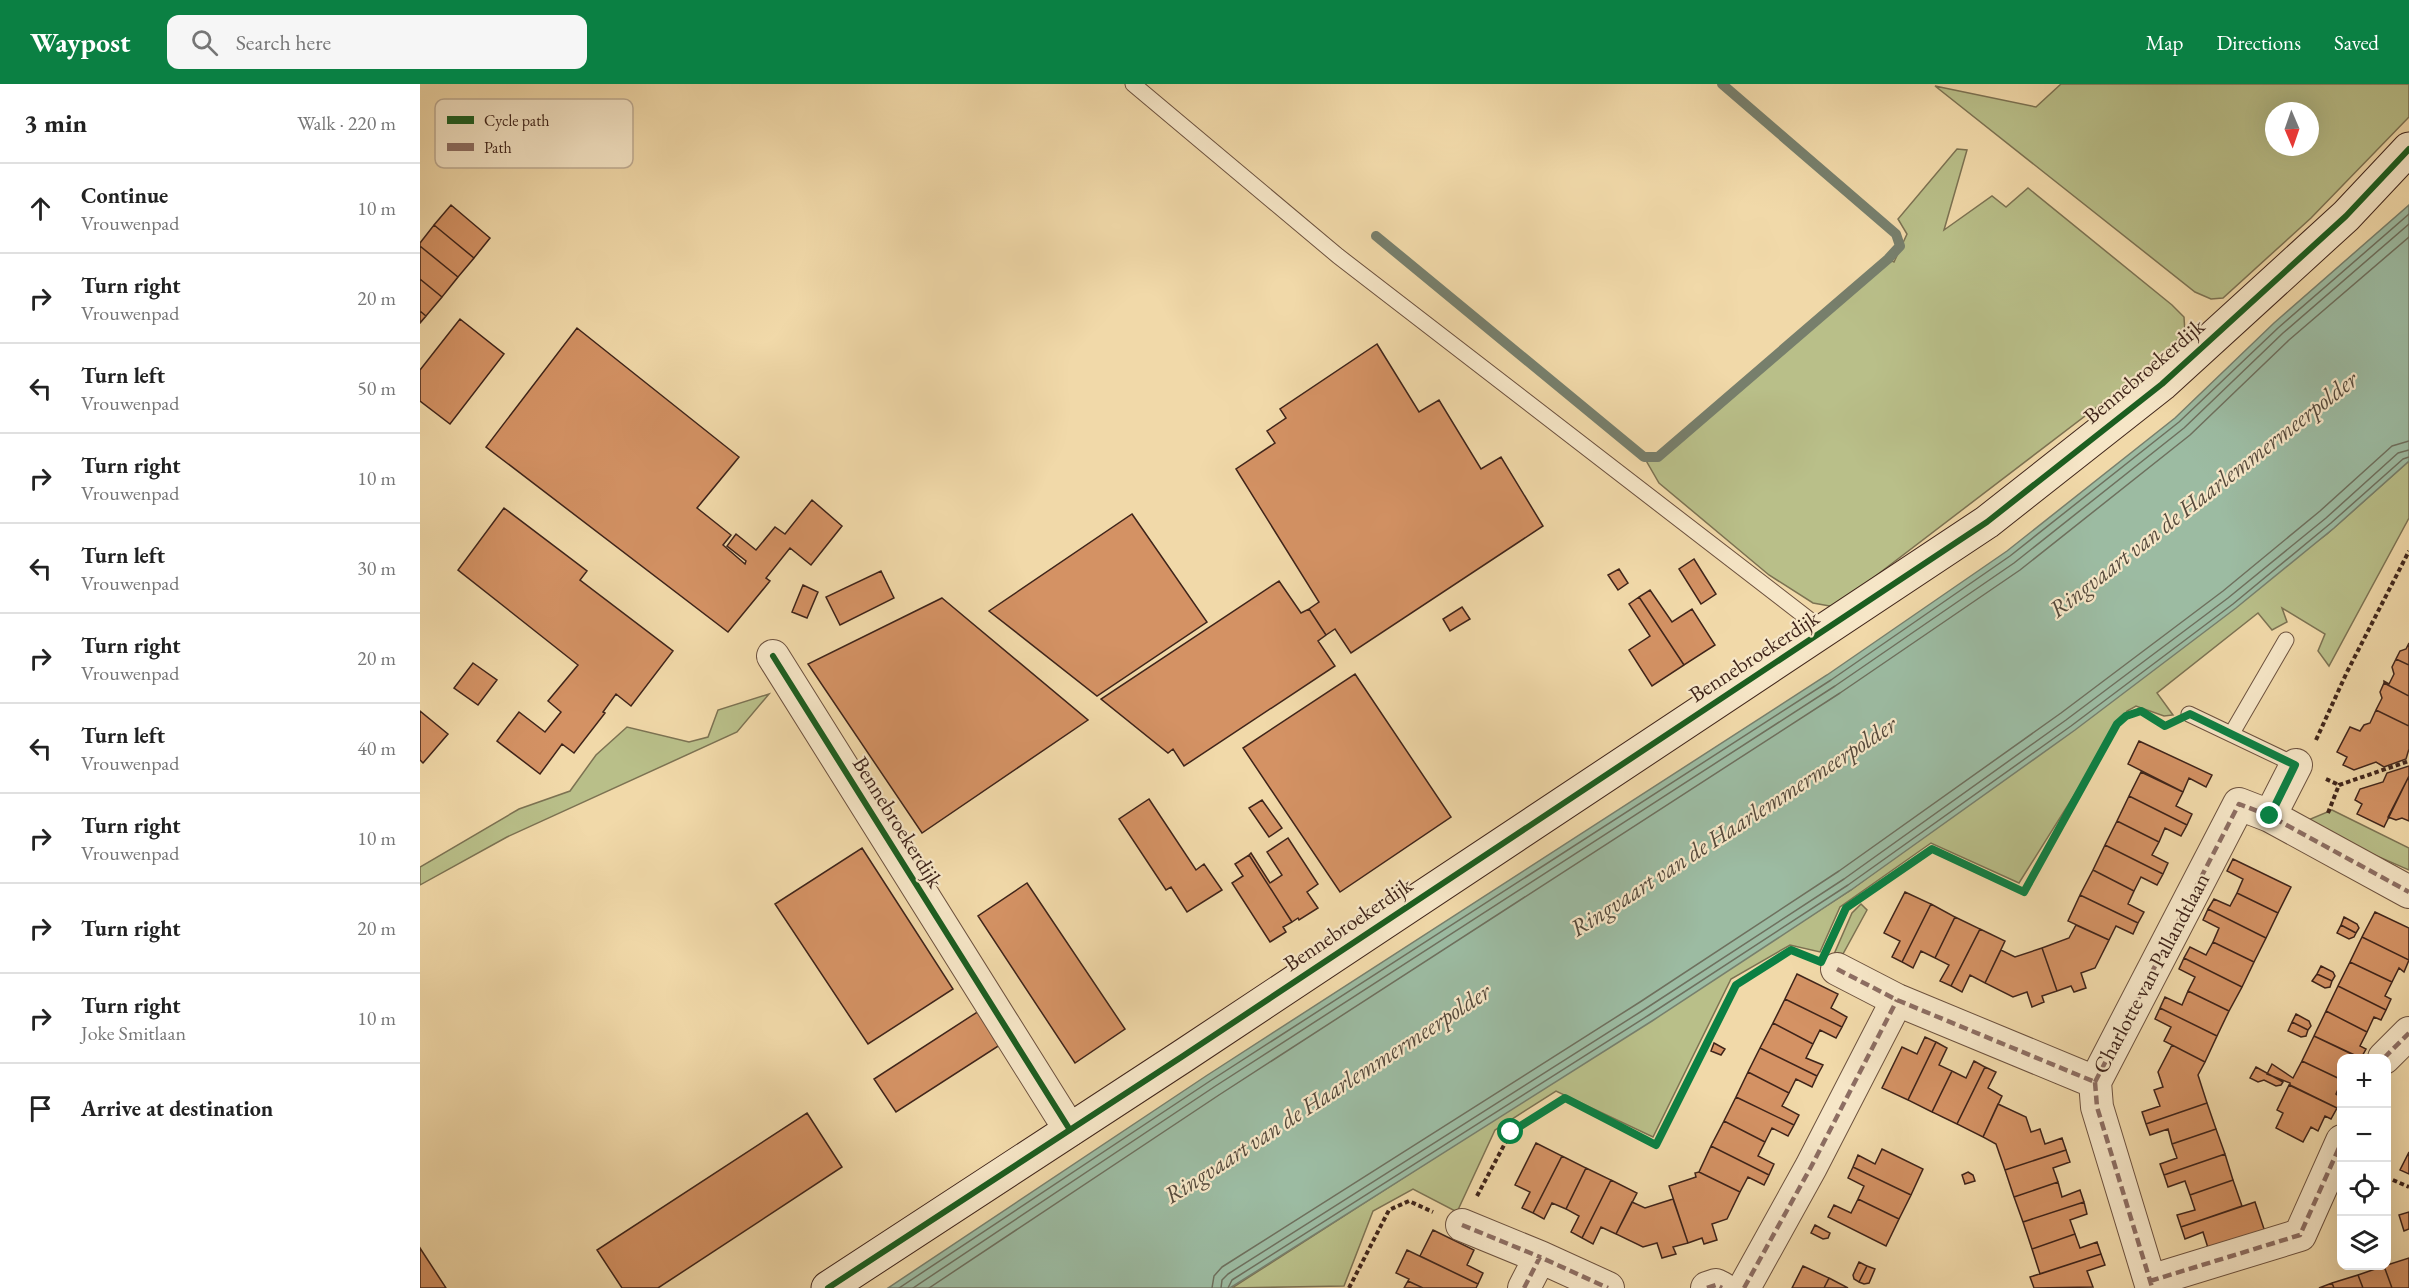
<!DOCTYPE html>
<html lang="en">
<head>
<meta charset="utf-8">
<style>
  body { margin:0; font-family:"EB Garamond",serif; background:#f6f6f6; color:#222 }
  .controls { position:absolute; right:18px; bottom:18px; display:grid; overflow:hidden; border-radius:12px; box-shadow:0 6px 24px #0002 }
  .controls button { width:54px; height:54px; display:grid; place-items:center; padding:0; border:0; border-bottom:2px solid #e0e0e0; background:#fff; color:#222; font:30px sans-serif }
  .compass { position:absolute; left:1845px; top:18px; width:54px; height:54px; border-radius:50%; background:#fff; box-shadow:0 6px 24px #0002; rotate:178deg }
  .stop { position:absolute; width:18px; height:18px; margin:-14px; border:4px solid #0b8043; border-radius:50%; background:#fff }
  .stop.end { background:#0b8043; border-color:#fff; box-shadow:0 2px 6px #0008 }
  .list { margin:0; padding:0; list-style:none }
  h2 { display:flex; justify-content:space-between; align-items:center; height:78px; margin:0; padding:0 24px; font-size:26px }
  h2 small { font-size:20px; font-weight:400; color:#767676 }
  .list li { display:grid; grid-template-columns:39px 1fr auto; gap:18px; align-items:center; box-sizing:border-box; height:90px; padding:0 24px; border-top:2px solid #e0e0e0 }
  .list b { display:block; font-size:22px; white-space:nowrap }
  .list p { margin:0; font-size:20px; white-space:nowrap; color:#767676 }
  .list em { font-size:20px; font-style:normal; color:#767676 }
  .icon { flex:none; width:33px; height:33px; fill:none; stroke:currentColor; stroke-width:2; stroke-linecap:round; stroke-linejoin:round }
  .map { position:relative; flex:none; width:1989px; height:1204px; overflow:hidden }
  header { display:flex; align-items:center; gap:36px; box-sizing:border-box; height:84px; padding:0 30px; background:#0b8043; color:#fff }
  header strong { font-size:28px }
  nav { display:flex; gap:33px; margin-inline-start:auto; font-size:21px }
  .search { width:420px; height:54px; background:#f6f6f6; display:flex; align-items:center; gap:15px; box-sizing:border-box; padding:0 21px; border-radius:12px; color:#767676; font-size:22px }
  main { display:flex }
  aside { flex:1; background:#fff }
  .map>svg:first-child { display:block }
  .green { fill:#b9bf89; stroke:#7c7252; stroke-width:1.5; fill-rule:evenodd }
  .water { fill:#9cbba2; stroke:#777f6c; stroke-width:1.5 }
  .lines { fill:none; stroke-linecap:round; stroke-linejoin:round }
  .shore { stroke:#6e705e; stroke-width:1.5 }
  .stream { stroke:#777f6c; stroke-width:10 }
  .building { fill:#d49264; stroke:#3f241a; stroke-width:1.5 }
  .lane-casing { stroke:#6c513e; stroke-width:17 }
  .street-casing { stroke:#6c513e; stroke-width:34 }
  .secondary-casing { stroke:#3f241a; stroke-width:35 }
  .path { stroke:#3f241a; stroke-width:4; stroke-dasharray:4.5 3; stroke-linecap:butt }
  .lane { stroke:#f6e6c7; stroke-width:15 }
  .street { stroke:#f6e6c7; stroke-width:32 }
  .secondary { stroke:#f6e6c7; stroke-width:33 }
  .quiet { stroke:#8d6e63; stroke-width:4.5; stroke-dasharray:9 4.5; stroke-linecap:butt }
  .cycleway-casing { stroke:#f6e6c7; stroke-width:10 }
  .cycleway { stroke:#1b5e20; stroke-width:6 }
  .route { stroke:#0b8043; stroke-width:8 }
  .labels { text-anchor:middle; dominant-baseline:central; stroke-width:4.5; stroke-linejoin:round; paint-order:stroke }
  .street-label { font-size:22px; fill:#3f241a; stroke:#f6e6c7 }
  .water-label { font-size:24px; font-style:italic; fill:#564a3c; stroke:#f6e6c7 }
  .key { fill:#f6e6c7; stroke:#bfac93; stroke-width:1.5 }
  .key-label { font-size:16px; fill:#3f241a }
</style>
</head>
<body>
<header>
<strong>Waypost</strong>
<div class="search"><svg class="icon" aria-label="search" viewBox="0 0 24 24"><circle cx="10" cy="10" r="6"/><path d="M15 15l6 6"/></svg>Search here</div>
<nav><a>Map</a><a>Directions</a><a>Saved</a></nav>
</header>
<main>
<aside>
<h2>3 min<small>Walk · 220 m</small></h2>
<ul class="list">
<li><svg class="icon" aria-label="ahead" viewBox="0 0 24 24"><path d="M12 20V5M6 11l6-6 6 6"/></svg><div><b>Continue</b><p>Vrouwenpad</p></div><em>10 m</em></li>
<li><svg class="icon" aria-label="right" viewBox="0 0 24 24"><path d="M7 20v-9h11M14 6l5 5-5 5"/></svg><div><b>Turn right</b><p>Vrouwenpad</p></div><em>20 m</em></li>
<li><svg class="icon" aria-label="left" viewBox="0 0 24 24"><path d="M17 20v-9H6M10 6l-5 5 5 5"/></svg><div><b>Turn left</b><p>Vrouwenpad</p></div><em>50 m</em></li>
<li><svg class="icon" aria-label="right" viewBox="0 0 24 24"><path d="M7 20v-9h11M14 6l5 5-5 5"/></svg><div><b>Turn right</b><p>Vrouwenpad</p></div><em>10 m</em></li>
<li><svg class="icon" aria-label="left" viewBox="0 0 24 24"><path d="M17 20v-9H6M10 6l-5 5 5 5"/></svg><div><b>Turn left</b><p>Vrouwenpad</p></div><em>30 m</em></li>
<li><svg class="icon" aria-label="right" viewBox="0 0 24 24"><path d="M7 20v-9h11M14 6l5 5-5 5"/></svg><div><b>Turn right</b><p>Vrouwenpad</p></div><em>20 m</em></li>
<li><svg class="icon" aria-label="left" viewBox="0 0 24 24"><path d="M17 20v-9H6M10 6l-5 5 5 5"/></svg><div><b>Turn left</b><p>Vrouwenpad</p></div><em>40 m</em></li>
<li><svg class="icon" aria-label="right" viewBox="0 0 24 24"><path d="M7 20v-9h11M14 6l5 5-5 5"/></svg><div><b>Turn right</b><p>Vrouwenpad</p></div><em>10 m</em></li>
<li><svg class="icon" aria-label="right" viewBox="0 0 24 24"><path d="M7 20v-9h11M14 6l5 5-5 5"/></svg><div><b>Turn right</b></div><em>20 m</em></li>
<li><svg class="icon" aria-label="right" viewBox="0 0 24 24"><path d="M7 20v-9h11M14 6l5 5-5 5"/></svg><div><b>Turn right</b><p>Joke Smitlaan</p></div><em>10 m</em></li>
<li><svg class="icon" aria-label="arrive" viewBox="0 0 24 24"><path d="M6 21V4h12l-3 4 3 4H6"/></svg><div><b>Arrive at destination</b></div></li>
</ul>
</aside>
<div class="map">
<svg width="1989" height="1204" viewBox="0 0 1989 1204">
  <rect width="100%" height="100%" fill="#f1d9a9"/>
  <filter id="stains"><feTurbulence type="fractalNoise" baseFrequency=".00333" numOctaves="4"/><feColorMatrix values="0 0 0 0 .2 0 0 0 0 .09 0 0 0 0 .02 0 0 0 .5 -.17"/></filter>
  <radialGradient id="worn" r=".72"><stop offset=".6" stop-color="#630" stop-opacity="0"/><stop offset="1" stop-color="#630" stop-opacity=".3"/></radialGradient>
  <!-- green -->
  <path class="green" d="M1641 0H1989V33L1891 134 1803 214 1791 215 1775 208 1515 2 1616 23ZM1854 27H1890V63H1854Z
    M1537 65 1547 66 1524 146 1572 112 1586 123 1608 104 1752 221 1764 233 1765 249 1707 300 1415 523 1393 519 1349 491 1239 399 1224 373H1238L1468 175 1474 178 1487 150 1478 135Z
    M1989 377V434L1909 582 1898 567 1905 550 1862 524 1867 538 1852 546 1838 529 1737 609 1753 631 1744 632 1716 622 1707 627 1599 799 1511 759 1420 823 1400 868 1370 861 1311 895 1233 1053 1136 1007 1075 1046 1037 1128 993 1105 953 1127 924 1202 812 1204 1431 806 1907 450Z
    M349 610 317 648 87 753 0 801V783L99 725 150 707 176 671 207 643 269 658 288 653 298 626Z
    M1912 726 1989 764V786L1881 739Z
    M1441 820 1447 826 1418 879 1411 877 1432 829Z"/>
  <!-- water -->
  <path class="water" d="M1989 121V377L1914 444 1816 524 1655 646 1431 806 1232 937 810 1204H468L786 992 1407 591 1587 467 1755 334 1854 239Z"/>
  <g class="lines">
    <!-- shore -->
    <path class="shore" d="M479 1204 790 997 1411 596 1590 472 1759 338 1858 244 1989 130
      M493 1204 794 1003 1415 602 1594 479 1764 344 1863 249 1989 140
      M509 1204 799 1011 1420 609 1600 486 1770 351 1869 256 1989 153
      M792 1204 794 1192 802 1183 1220 918 1419 787 1641 629 1803 507 1900 427 1972 362 1989 357
      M801 1204 802 1196 808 1190 1225 925 1424 795 1646 636 1808 514 1906 434 1978 369 1989 366
      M808 1204 812 1196 1229 931 1428 801 1651 642 1813 520 1911 439 1983 375 1989 373"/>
    <!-- stream -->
    <path class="stream" d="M956 152 1224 373H1238L1468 175 1480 162 1476 150 1302 0"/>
  </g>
  <!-- building -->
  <path class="building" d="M31 121 70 154 54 174 14 141Z
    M14 141 54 174 38 193 0 162V159Z
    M0 162 38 193 22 213 0 195Z
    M0 195 22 213 6 232 0 227Z
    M0 227 6 232 0 239Z
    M40 235 84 270 30 340 0 317V286Z
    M157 244 319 373 277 424 311 451 303 461 325 480 326 477 307 462 316 450 336 466 355 443 365 450 392 416 422 442 391 481 370 464 346 494 350 497 308 548 66 363Z
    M957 260 999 328 1019 316 1061 385 1081 373 1123 442 931 569 915 545 906 551 889 525 899 518 816 385 855 359 847 347 866 334 860 325Z
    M84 424 167 487 160 496 253 567 211 622 196 610 183 628 185 629 154 669 142 660 120 690 77 657 99 628 125 648 141 628 128 617 158 581 38 486Z
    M712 430 787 538 677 612 569 527Z
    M1274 475 1296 510 1281 520 1259 485Z
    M1199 485 1208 499 1198 506 1188 491Z
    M461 487 474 514 420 541 406 513Z
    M859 497 881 529 889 525 906 551 898 557 915 582 764 682 753 665 748 669 681 615Z
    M383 501 398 508 387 534 372 528Z
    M1230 506 1252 538 1272 525 1295 561 1264 581 1219 513Z
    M1219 513 1264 581 1232 602 1209 566 1230 552 1209 520Z
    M522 514 668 636 502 749 388 580Z
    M1042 523 1050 535 1030 547 1023 535Z
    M1989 559V581L1976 575 1980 567 1986 565Z
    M1976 575 1989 581V612L1964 599V597L1969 600 1974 590 1972 583Z
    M53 579 77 596 58 621 34 604Z
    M935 590 1031 733 920 808 823 664Z
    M1964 599 1989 612V642L1956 626 1962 614 1960 608Z
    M1956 626 1989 642V665L1986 675 1964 683 1956 678 1934 686 1923 681 1927 673 1917 668 1930 643 1940 647 1944 641 1950 639Z
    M0 627 28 650 3 679 0 676Z
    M1719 657 1792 691 1786 703 1769 694 1763 708 1708 680Z
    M1989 682V692L1964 743 1937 730 1942 720 1935 716 1940 705 1963 698 1967 689Z
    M1721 688 1763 708 1756 722 1772 730 1767 741 1709 712Z
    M1989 692V737L1982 734 1976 736 1968 733Z
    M1709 712 1767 741 1761 752 1745 744 1739 758 1697 737Z
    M729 715 776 786 784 780 802 806 767 828 751 803 746 806 699 735Z
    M842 716 862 744 849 753 829 724Z
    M1697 737 1739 758 1732 771 1748 779 1743 790 1685 761Z
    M868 754 898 800 887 808 898 824 879 836 878 834 872 838 829 771 831 769 850 799 862 791 847 768Z
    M1685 761 1743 790 1737 801 1721 793 1714 807 1673 786Z
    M442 764 533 905 448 960 355 820Z
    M829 771 872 838 863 843 866 848 850 858 812 799 823 792 815 780Z
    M1813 775 1871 803 1858 829 1817 809 1823 795 1807 787Z
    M1673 786 1714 807 1708 820 1724 828 1718 839 1660 811Z
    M607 799 705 945 655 979 558 832Z
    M1485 808 1511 820 1482 878 1472 873 1480 857 1464 849Z
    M1817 809 1858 829 1846 854 1788 825 1794 815 1810 822Z
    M1660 811 1718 839 1713 850 1696 842 1689 856 1648 837Z
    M1511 820 1535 833 1515 874 1501 867 1493 884 1482 878Z
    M1788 825 1846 854 1834 878 1793 858 1799 844 1783 836Z
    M1955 828 1989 844V876L1942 853Z
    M1535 833 1560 845 1531 902 1520 897 1529 881 1515 874Z
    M1924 833 1937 840 1939 844 1936 849 1921 841Z
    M1656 841 1689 856 1675 884 1661 889 1666 904 1654 908 1651 902 1637 907 1622 864 1649 854Z
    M1921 841 1936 849 1934 853 1929 855 1917 849Z
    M1560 845 1585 857 1565 899 1550 891 1542 908 1531 902Z
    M1942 853 1989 876 1984 888 1979 884 1972 898 1930 878Z
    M1793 858 1834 878 1822 903 1764 874 1770 863 1786 871Z
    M1622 864 1637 907 1622 912 1624 918 1612 923 1607 908 1593 913 1565 899 1581 866 1595 873Z
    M1764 874 1822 903 1809 927 1768 907 1775 893 1759 885Z
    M1930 878 1972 898 1965 912 1971 915 1966 926 1918 902Z
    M1901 882 1913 888 1915 892 1912 897 1897 890Z
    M1377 890 1418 910 1411 924 1427 933 1422 943 1365 915Z
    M1897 890 1912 897 1910 903 1905 904 1892 897Z
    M1918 902 1966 926 1961 936 1954 933 1947 948 1906 927Z
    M1768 907 1809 927 1797 952 1740 924 1745 913 1762 921Z
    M1365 915 1422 943 1416 954 1400 946 1393 960 1353 939Z
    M1740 924 1797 952 1785 978 1744 957 1751 943 1735 935Z
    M562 925 583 959 476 1028 454 995Z
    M1906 927 1947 948 1940 962 1946 965 1941 974 1894 952Z
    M1876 930 1889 937 1891 942 1888 946 1872 938Z
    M1872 938 1888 946 1886 952 1881 953 1868 947Z
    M1353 939 1393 960 1386 974 1403 981 1397 992 1340 964Z
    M1894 952 1940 974H1922V996L1882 977Z
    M1505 953 1516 958 1488 1016 1462 1004 1482 963 1497 970Z
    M1516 958 1527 964 1519 981 1532 987 1512 1028 1488 1016Z
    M1294 959 1305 965 1301 971 1291 967Z
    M1752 961 1785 978 1778 991 1787 1019 1726 1040 1722 1028 1740 1022 1734 1006 1743 1003 1738 988Z
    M1340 964 1397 992 1392 1003 1376 995 1369 1009 1328 988Z
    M1554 977 1565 983 1537 1040 1512 1028 1532 987 1546 994Z
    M1882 977 1922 996 1916 1010 1922 1015 1917 1024 1870 1001V999L1847 990 1852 980 1873 994Z
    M1565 983 1576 988 1568 1004 1582 1012 1563 1053 1537 1040Z
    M1836 983 1863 998 1861 1001 1856 1002 1844 996 1838 998 1830 994Z
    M1328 988 1369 1009 1362 1022 1379 1031 1374 1041 1316 1013Z
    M1869 1001 1917 1024 1911 1035 1905 1032 1898 1047 1891 1043 1883 1058 1856 1044 1863 1029 1857 1026Z
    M1316 1013 1374 1041 1368 1052 1352 1044 1345 1058 1304 1037Z
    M1787 1019 1796 1045 1752 1060 1748 1045 1730 1051 1726 1040Z
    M1578 1020 1606 1033 1611 1048 1620 1045 1625 1060 1642 1054 1646 1066 1585 1086 1576 1060 1563 1053Z
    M387 1029 422 1083 238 1204H202L177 1166Z
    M1304 1037 1345 1058 1338 1072 1354 1080 1349 1091 1291 1062Z
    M1796 1045 1805 1070 1744 1091 1740 1080 1757 1074 1752 1060Z
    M1116 1059 1142 1072 1113 1129 1102 1124 1110 1108 1095 1101Z
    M1291 1062 1349 1091 1344 1101 1328 1093 1320 1108 1279 1088Z
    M1462 1065 1503 1085 1491 1111 1433 1083 1438 1071 1455 1080Z
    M1646 1066 1650 1078 1633 1084 1638 1098 1594 1113 1585 1086Z
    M1989 1068V1090L1980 1086Z
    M1805 1070 1813 1096 1770 1111 1765 1097 1748 1103 1744 1091Z
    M1142 1072 1166 1084 1146 1125 1132 1119 1124 1135 1113 1129Z
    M1433 1083 1491 1111 1479 1135 1438 1115 1444 1102 1428 1094Z
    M1166 1084 1191 1096 1162 1154 1151 1148 1159 1132 1146 1125Z
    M1279 1088 1320 1108 1307 1135 1292 1140 1297 1156 1284 1160 1282 1154 1268 1159 1249 1102 1276 1093 1275 1089Z
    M1548 1088 1553 1091 1555 1097 1545 1100 1542 1091Z
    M1191 1096 1217 1109 1196 1150 1181 1143 1173 1160 1162 1154Z
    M1813 1096 1822 1122 1761 1143 1757 1131 1775 1126 1770 1111Z
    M1638 1098 1642 1113 1660 1106 1664 1118 1603 1138 1594 1113Z
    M1253 1115 1268 1159 1253 1163 1256 1170 1242 1174 1237 1159 1223 1163 1196 1150 1212 1118 1225 1124Z
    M1438 1115 1479 1135 1466 1162 1408 1133 1414 1121 1431 1129Z
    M1664 1118 1667 1130 1650 1136 1655 1150 1612 1165 1603 1138Z
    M1835 1118 1847 1154 1788 1164 1783 1148 1765 1155 1761 1143Z
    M1989 1128V1145L1984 1147 1979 1131Z
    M1395 1141 1410 1149 1408 1154 1403 1155 1391 1149Z
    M1013 1146 1054 1166 1047 1181 1063 1189 1058 1200 1000 1172Z
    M1655 1150 1660 1164 1677 1158 1681 1170 1620 1190 1612 1165Z
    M0 1164 26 1204H0Z
    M987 1166 1058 1200 1056 1204H1003L988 1197 989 1195 976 1189Z
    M1681 1170 1685 1181 1667 1187 1673 1203 1614 1204 1610 1193Z
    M1989 1174V1204H1972L1964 1182Z
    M1439 1178 1447 1182 1439 1198 1434 1195 1433 1191Z
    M1383 1182 1409 1194 1404 1204H1372Z
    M1447 1182 1455 1185 1449 1199 1444 1200 1439 1198Z
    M1964 1182 1972 1204H1943L1938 1191Z
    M1938 1191 1943 1204H1914L1912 1199Z
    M1409 1194 1428 1204H1404Z
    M988 1197 1003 1204H984Z
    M1912 1199 1914 1204H1899Z"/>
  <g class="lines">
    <!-- lane casing -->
    <g class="lane-casing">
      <path id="lane" d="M713 0 918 172 1404 547
        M1769 630 1876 681
        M1812 649 1866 556"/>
    </g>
    <!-- street casing -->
    <g class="street-casing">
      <path id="street" d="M353 572 650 1046
        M1850 732 1876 681
        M1417 885 1477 916 1675 998
        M1964 974 1989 949
        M1675 998 1819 720 1850 732 1989 808
        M1675 998 1677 1023 1732 1204
        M1042 1141 1120 1173
        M1730 1197 1880 1151 1922 1057
        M1104 1204 1120 1173 1188 1204
        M1287 1204 1296 1201 1302 1204
        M1324 1204 1391 1083 1477 916"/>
    </g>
    <!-- secondary casing -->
    <g class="secondary-casing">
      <path id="secondary" d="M408 1204 763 972 1567 438 1742 300 1926 132 1989 65"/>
    </g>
    <!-- path -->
    <path class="path" d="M1896 656 1927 588 1989 467
      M1906 695 1919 701
      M1908 729 1919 701 1989 677
      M1413 852 1426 823 1512 765 1604 808 1697 640 1706 632 1721 627 1745 642 1747 640
      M1966 1093 1989 1103
      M1057 1112 1091 1048 1145 1014 1236 1061 1316 901 1371 866 1389 873
      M929 1204 969 1126 989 1117 1013 1128"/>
    <!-- lane -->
    <use href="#lane" class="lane"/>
    <!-- street -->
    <use href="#street" class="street"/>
    <!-- secondary -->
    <use href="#secondary" class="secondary"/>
    <!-- quiet -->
    <path class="quiet" d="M1850 732 1876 681
      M1417 885 1477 916 1675 998
      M1964 974 1989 949
      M1675 998 1819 720 1850 732 1989 808
      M1675 998 1677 1023 1732 1203
      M1042 1141 1120 1173
      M1730 1197 1880 1151 1922 1057
      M1104 1204 1120 1173 1188 1204
      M1287 1204 1296 1201 1302 1204
      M1324 1204 1391 1083 1477 916"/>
    <!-- cycleway casing -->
    <g class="cycleway-casing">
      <path id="cycleway" d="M353 572 650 1046
        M408 1204 763 972 1567 438 1742 300 1926 132 1989 65"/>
    </g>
    <!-- cycleway -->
    <use href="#cycleway" class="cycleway"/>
  </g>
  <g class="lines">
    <!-- route -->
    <path class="route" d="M1091 1048 1145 1014 1236 1061 1316 901 1371 866 1401 878 1426 824 1512 765 1604 808 1697 640 1706 632 1721 627 1745 642 1770 630 1875 681 1850 732"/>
  </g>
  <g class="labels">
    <!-- street labels -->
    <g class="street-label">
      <text transform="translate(1724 287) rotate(-40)">Bennebroekerdijk</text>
      <text transform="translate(1334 572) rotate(-33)">Bennebroekerdijk</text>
      <text transform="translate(478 738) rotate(58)">Bennebroekerdijk</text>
      <text transform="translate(928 840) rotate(-34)">Bennebroekerdijk</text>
      <text transform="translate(1731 889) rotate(-62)">Charlotte van Pallandtlaan</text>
    </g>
    <!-- water labels -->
    <g class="water-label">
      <text transform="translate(1783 410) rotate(-38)">Ringvaart van de Haarlemmermeerpolder</text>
      <text transform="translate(1313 742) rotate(-33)">Ringvaart van de Haarlemmermeerpolder</text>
      <text transform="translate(907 1009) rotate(-33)">Ringvaart van de Haarlemmermeerpolder</text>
    </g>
  </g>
  <!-- legend -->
  <rect x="15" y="15" width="198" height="69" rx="9" class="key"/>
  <rect x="27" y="32" width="27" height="8" fill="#1b5e20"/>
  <rect x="27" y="59" width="27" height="8" fill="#8d6e63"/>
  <g class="key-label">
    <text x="64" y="42">Cycle path</text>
    <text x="64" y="69">Path</text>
  </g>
  <rect width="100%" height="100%" filter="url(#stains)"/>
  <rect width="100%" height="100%" fill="url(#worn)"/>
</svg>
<div class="controls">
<button>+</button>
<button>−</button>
<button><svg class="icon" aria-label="locate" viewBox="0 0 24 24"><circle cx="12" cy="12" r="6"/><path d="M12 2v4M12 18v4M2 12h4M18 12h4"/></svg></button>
<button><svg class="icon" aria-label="layers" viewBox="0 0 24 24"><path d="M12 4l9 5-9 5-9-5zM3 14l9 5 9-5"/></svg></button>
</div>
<svg class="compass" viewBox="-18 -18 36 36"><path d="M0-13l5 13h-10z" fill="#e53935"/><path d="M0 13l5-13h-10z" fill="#767676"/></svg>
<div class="stop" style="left:1091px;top:1048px"></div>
<div class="stop end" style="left:1850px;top:732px"></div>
</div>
</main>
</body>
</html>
